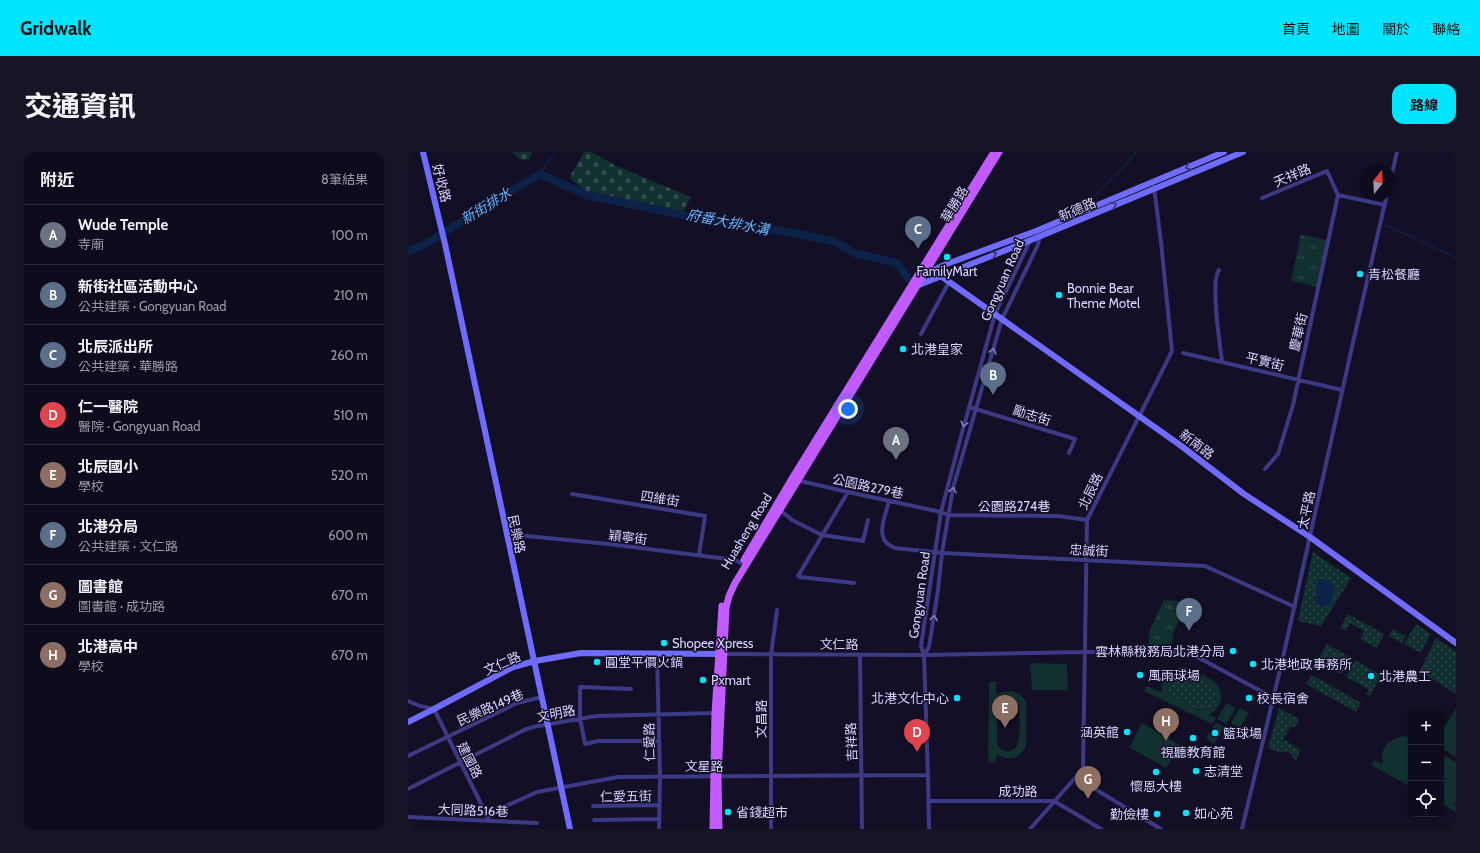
<!DOCTYPE html>
<html lang="zh-TW">
<head>
<meta charset="utf-8">
<style>
  body { margin:0; font-family:Cabin,"Noto Sans TC",sans-serif; background:#171425; color:#f1f3f6 }
  .controls { position:absolute; right:12px; bottom:12px; display:grid; overflow:hidden; border-radius:8px; box-shadow:0 1px 3px #0004 }
  .controls button { width:36px; height:36px; display:grid; place-items:center; padding:0; border:0; border-bottom:1px solid #2e2b3b; background:#0e0b1c; color:#f1f3f6; font:20px sans-serif }
  .compass { position:absolute; left:952px; top:12px; width:36px; height:36px; border-radius:50%; background:#0e0b1c; box-shadow:0 1px 3px #0004; rotate:18deg }
  .you { position:absolute; left:440px; top:257px; width:14px; height:14px; margin:-10px; border:3px solid #fff; border-radius:50%; background:#1a73e8; box-shadow:0 0 0 6px #1a73e833 }
  .badge { display:grid; place-items:center; width:26px; height:26px; border-radius:50%; background:#00e5ff; color:#fff; font-size:13px; font-weight:700 }
  .pin { position:absolute; translate:-50% -33px; filter:drop-shadow(0 1px 2px #0008) }
  .pin::after { content:''; position:absolute; top:21px; width:14px; height:12px; background:inherit; clip-path:polygon(0 0,100% 0,50% 100%) }
  .list { margin:0; padding:0; list-style:none }
  h2 { display:flex; justify-content:space-between; align-items:center; height:52px; margin:0; padding:0 16px; font-size:17px }
  h2 small { font-size:13px; font-weight:400; color:#9b9ba3 }
  .list li { display:grid; grid-template-columns:26px 1fr auto; gap:12px; align-items:center; box-sizing:border-box; height:60px; padding:0 16px; border-top:1px solid #2e2b3b }
  .list b { display:block; font-size:15px; white-space:nowrap }
  .list p { margin:0; font-size:13px; white-space:nowrap; color:#9b9ba3 }
  .list em { font-size:13px; font-style:normal; color:#9b9ba3 }
  .icon { flex:none; width:22px; height:22px; fill:none; stroke:currentColor; stroke-width:2; stroke-linecap:round; stroke-linejoin:round }
  .map { position:relative; flex:none; width:1048px; height:677px; overflow:hidden; border-radius:12px }
  header { display:flex; align-items:center; gap:24px; box-sizing:border-box; height:56px; padding:0 20px; background:#00e5ff; color:#111 }
  header strong { font-size:19px }
  nav { display:flex; gap:22px; margin-inline-start:auto; font-size:14px }
  .intro { display:flex; align-items:center; justify-content:space-between; box-sizing:border-box; height:96px; padding:0 24px }
  h1 { margin:0; font-size:28px }
  .button { padding:10px 18px; border-radius:12px; background:#00e5ff; color:#111; font-size:14px; font-weight:700 }
  main { display:flex; gap:24px; padding:0 24px }
  aside { flex:1; background:#0e0b1c; border-radius:12px; box-shadow:0 1px 3px #0004 }
  .map>svg:first-child { display:block }
  .grass { fill:url(#grass-dots) }
  .cemetery { fill:url(#cemetery-stones) }
  .park { fill:url(#park-tufts) }
  .pitch { fill:#12302f; fill-rule:evenodd }
  .water { fill:#0c2248 }
  .lines { fill:none; stroke-linecap:round; stroke-linejoin:round }
  .stream { stroke:#0c2248; stroke-width:1.5 }
  .river { stroke:#0c2248; stroke-width:8 }
  .street { stroke:#3d3a85; stroke-width:4 }
  .secondary { stroke:#6f6bff; stroke-width:6 }
  .primary { stroke:#c25bff; stroke-width:7 }
  .oneway { stroke:#38347d }
  .oneway2 { stroke:#837fbc }
  .poi-dot { fill:#00e5ff; stroke:#130f26; stroke-width:1.5 }
  .labels { text-anchor:middle; dominant-baseline:central; stroke-width:3; stroke-linejoin:round; paint-order:stroke }
  .street-label { font-size:13px; fill:#d9d4ff; stroke:#130f26 }
  .poi-label { font-size:13px; fill:#d9d4ff; stroke:#130f26; text-anchor:start }
  .water-label { font-size:14px; font-style:italic; fill:#62b6ff; stroke:#130f26 }
</style>
</head>
<body>
<header>
<strong>Gridwalk</strong>
<nav><a>首頁</a><a>地圖</a><a>關於</a><a>聯絡</a></nav>
</header>
<div class="intro"><h1>交通資訊</h1><a class="button">路線</a></div>
<main>
<aside>
<h2>附近<small>8筆結果</small></h2>
<ul class="list">
<li><span class="badge" style="background:#6b7280">A</span><div><b>Wude Temple</b><p>寺廟</p></div><em>100 m</em></li>
<li><span class="badge" style="background:#5c6f8a">B</span><div><b>新街社區活動中心</b><p>公共建築 · Gongyuan Road</p></div><em>210 m</em></li>
<li><span class="badge" style="background:#5c6f8a">C</span><div><b>北辰派出所</b><p>公共建築 · 華勝路</p></div><em>260 m</em></li>
<li><span class="badge" style="background:#e0444e">D</span><div><b>仁一醫院</b><p>醫院 · Gongyuan Road</p></div><em>510 m</em></li>
<li><span class="badge" style="background:#8d6e63">E</span><div><b>北辰國小</b><p>學校</p></div><em>520 m</em></li>
<li><span class="badge" style="background:#5c6f8a">F</span><div><b>北港分局</b><p>公共建築 · 文仁路</p></div><em>600 m</em></li>
<li><span class="badge" style="background:#8d6e63">G</span><div><b>圖書館</b><p>圖書館 · 成功路</p></div><em>670 m</em></li>
<li><span class="badge" style="background:#8d6e63">H</span><div><b>北港高中</b><p>學校</p></div><em>670 m</em></li>
</ul>
</aside>
<div class="map">
<svg width="1048" height="677" viewBox="0 0 1048 677">
  <defs>
    <pattern id="grass-dots" width="8" height="8" patternUnits="userSpaceOnUse"><rect width="8" height="8" fill="#12302f"/><path d="M2 2h.1M6 6h.1" fill="none" stroke="#344d4e" stroke-width="1.8" stroke-linecap="round"/></pattern>
    <pattern id="cemetery-stones" width="16" height="16" patternUnits="userSpaceOnUse"><rect width="16" height="16" fill="#12302f"/><path d="M2 7V4a2 2 0 0 1 4 0v3zM10 15v-3a2 2 0 0 1 4 0v3z" fill="#344d4e"/></pattern>
    <pattern id="park-tufts" width="24" height="20" patternUnits="userSpaceOnUse"><rect width="24" height="20" fill="#12302f"/><path d="M3 7l-1-3M5 7V3M7 7l1-3M15 17l-1-3M17 17v-4M19 17l1-3" fill="none" stroke="#344d4e"/></pattern>
  </defs>
  <rect width="100%" height="100%" fill="#130f26"/>
  <!-- grass -->
  <path class="grass" d="M905 400 943 426 913 474 890 469Z
    M940 462 976 482 969 496 952 487 956 479 942 471 938 479 932 476Z
    M1008 472 1022 482 1013 501 996 492Z
    M985 477 995 483 996 482 998 484 994 491 981 484Z
    M1028 486 1048 500V542L1012 519Z
    M919 492 941 505 933 522 909 509Z
    M947 508 973 523 962 544 958 542 961 537 938 525Z
    M771 520C777 520 783 524 788 527 794 529 800 531 804 536 812 545 806 559 794 558 787 558 766 547 761 542 757 532 759 523 771 520Z
    M904 523 953 551 948 560 898 532Z
    M871 556 891 567 888 574 882 576 875 587 892 598 888 609 880 599 872 601 860 596Z"/>
  <!-- cemetery -->
  <path class="cemetery" d="M104 0H125L121 8 111 7Z
    M176 0H183L208 14 283 45 276 59 249 56 181 41 161 26Z"/>
  <!-- park -->
  <path class="park" d="M893 82 921 89 910 135 883 129Z
    M756 448 780 450 765 482 763 500H739L742 478Z"/>
  <!-- pitch -->
  <path class="pitch" d="M622 511 659 512 660 538H624Z
    M776 515C791 521 816 528 813 548 811 555 807 559 801 563L808 566 804 572 736 539 739 534 754 541C752 525 758 516 776 515ZM771 520C776 521 781 523 786 526 798 531 816 539 804 555L796 558H789L761 542C757 532 759 523 771 520Z
    M588 529V543L594 540 605 539 613 543 618 550V593C613 607 600 610 589 602L588 611 580 610 581 530ZM598 545C604 545 609 548 611 554 611 565 616 595 602 599 596 600 592 597 589 592V555L591 549Z
    M819 551 828 556 818 572 809 567Z
    M832 556 841 561 832 576 823 571Z
    M1048 556V605L1033 596V572L1037 574Z
    M808 570 816 575 806 592 798 586Z
    M734 571 772 593 758 616 721 595Z
    M996 584 1003 585V635L963 613 966 608 975 613C971 596 980 587 996 584Z
    M1033 602 1048 610V651L1045 652 1048 654V660L1033 651Z"/>
  <!-- water -->
  <path class="water" d="M915 427 921 430 927 436 923 451 915 455 907 452 906 444 908 443 910 428Z"/>
  <g class="lines">
    <!-- stream -->
    <path class="stream" d="M132 22 147 0
      M683 47 717 14 728 0
      M978 73 1048 106"/>
    <!-- river -->
    <path class="river" d="M0 100 23 89 65 62 132 22 178 43 284 65 391 82 427 90 446 101 489 111 500 126"/>
    <!-- street -->
    <path class="street" d="M982 30 989 0
      M930 43 977 53
      M854 46 919 19 930 43
      M811 118C802 129 812 193 814 209
      M513 182 541 130
      M775 201 934 238
      M561 255 667 287 661 301
      M857 317 870 302 885 253 930 43
      M388 328 440 340 533 360 540 363 650 364 679 368
      M440 340 390 424 392 425 446 431
      M164 342 297 364 291 403
      M481 349C477 366 465 388 487 396L534 401 797 414 887 455
      M372 358 384 368 414 383 455 389 460 368
      M98 382 201 392 327 408 337 413
      M249 502 252 624 251 677
      M316 502 516 503 676 500H780L866 546
      M452 503 454 677
      M516 503 521 495 530 438 534 401 545 336 594 167 629 95 632 84
      M223 537 172 535V566L177 592 190 589H251
      M0 549 12 554 26 557 81 668
      M0 604 109 551 134 545
      M675 617 680 619 677 629V631L753 677
      M0 637 116 578 125 575 188 564 307 561
      M520 649H646L693 677
      M185 654 251 653
      M78 663 129 640 210 625 520 623
      M0 665 129 671
      M186 668 251 667
      M363 677V503L369 458
      M521 677 520 623 516 503 513 494 533 360 552 288 587 162 622 89
      M622 677 675 617 679 368 764 199 753 90 746 35
      M834 677 876 501 946 186 979 42"/>
    <!-- secondary -->
    <path class="secondary" d="M15 0 37 92 162 677
      M530 122 772 293 836 342 902 385 1048 491
      M516 123 536 113 628 79 816 0
      M509 131 511 133 623 88 835 0
      M0 570 26 557 105 515 127 509 173 501 316 502"/>
    <!-- primary -->
    <path class="primary" d="M336 408 385 325 586 0
      M305 677 307 561 314 454
      M311 677 310 624 318 456 321 444 327 431 591 0"/>
  </g>
  <!-- one-way arrows -->
  <defs><path id="oneway-chevron" d="M-2-3.5L2.5 0L-2 3.5" fill="none" stroke-width="1.6" stroke-linecap="round" stroke-linejoin="round"/></defs>
  <g class="oneway">
    <use href="#oneway-chevron" transform="translate(780 15) rotate(158)"/>
    <use href="#oneway-chevron" transform="translate(706 53) rotate(-23)"/>
    <use href="#oneway-chevron" transform="translate(586 102) rotate(-21)"/>
  </g>
  <g class="oneway2">
    <use href="#oneway-chevron" transform="translate(585 199) rotate(-74)"/>
    <use href="#oneway-chevron" transform="translate(556 272) rotate(105)"/>
    <use href="#oneway-chevron" transform="translate(545 338) rotate(-77)"/>
    <use href="#oneway-chevron" transform="translate(526 466) rotate(-81)"/>
  </g>
  <!-- markers -->
  <g class="poi-dot">
    <circle cx="539" cy="105" r="4"/>
    <circle cx="952" cy="122" r="4"/>
    <circle cx="651" cy="143" r="4"/>
    <circle cx="495" cy="197" r="4"/>
    <circle cx="256" cy="491" r="4"/>
    <circle cx="825" cy="499" r="4"/>
    <circle cx="189" cy="510" r="4"/>
    <circle cx="845" cy="512" r="4"/>
    <circle cx="732" cy="523" r="4"/>
    <circle cx="963" cy="524" r="4"/>
    <circle cx="295" cy="528" r="4"/>
    <circle cx="549" cy="546" r="4"/>
    <circle cx="841" cy="546" r="4"/>
    <circle cx="719" cy="580" r="4"/>
    <circle cx="807" cy="581" r="4"/>
    <circle cx="785" cy="586" r="4"/>
    <circle cx="788" cy="619" r="4"/>
    <circle cx="748" cy="620" r="4"/>
    <circle cx="320" cy="660" r="4"/>
    <circle cx="778" cy="661" r="4"/>
    <circle cx="749" cy="662" r="4"/>
  </g>
  <g class="labels">
    <!-- street labels -->
    <g class="street-label">
      <text transform="translate(884 23) rotate(-23)">天祥路</text>
      <text transform="translate(34 31) rotate(76)">好收路</text>
      <text transform="translate(546 52) rotate(-59)">華勝路</text>
      <text transform="translate(669 57) rotate(-23)">新德路</text>
      <text transform="translate(594 128) rotate(-66)">Gongyuan Road</text>
      <text transform="translate(890 180) rotate(-77)">慶華街</text>
      <text transform="translate(857 209) rotate(14)">平實街</text>
      <text transform="translate(624 263) rotate(17)">勵志街</text>
      <text transform="translate(789 292) rotate(37)">新南路</text>
      <text transform="translate(460 334) rotate(12)">公園路279巷</text>
      <text transform="translate(682 339) rotate(-64)">北辰路</text>
      <text transform="translate(252 346) rotate(9)">四維街</text>
      <text x="606" y="354">公園路274巷</text>
      <text transform="translate(898 358) rotate(-78)">太平路</text>
      <text transform="translate(338 379) rotate(-59)">Huasheng Road</text>
      <text transform="translate(109 382) rotate(78)">民樂路</text>
      <text transform="translate(220 385) rotate(7)">穎寧街</text>
      <text transform="translate(681 398) rotate(3)">忠誠街</text>
      <text transform="translate(511 443) rotate(-82)">Gongyuan Road</text>
      <text x="431" y="492">文仁路</text>
      <text transform="translate(94 511) rotate(-24)">文仁路</text>
      <text transform="translate(82 555) rotate(-24)">民樂路149巷</text>
      <text transform="translate(148 561) rotate(-11)">文明路</text>
      <text transform="translate(353 567) rotate(-90)">文昌路</text>
      <text transform="translate(241 590) rotate(-91)">仁愛路</text>
      <text transform="translate(443 590) rotate(-92)">吉祥路</text>
      <text transform="translate(62 608) rotate(63)">建國路</text>
      <text x="296" y="614">文星路</text>
      <text x="610" y="639">成功路</text>
      <text transform="translate(218 644) rotate(-1)">仁愛五街</text>
      <text transform="translate(65 658) rotate(2)">大同路516巷</text>
    </g>
    <!-- poi labels -->
    <g class="poi-label">
      <text x="539" y="119" text-anchor="middle">FamilyMart</text>
      <text x="960" y="122">青松餐廳</text>
      <text x="659" y="136">Bonnie Bear<tspan x="659" dy="15">Theme Motel</tspan></text>
      <text x="503" y="197">北港皇家</text>
      <text x="264" y="491">Shopee Xpress</text>
      <text x="817" y="499" text-anchor="end">雲林縣稅務局北港分局</text>
      <text x="197" y="510">圓堂平價火鍋</text>
      <text x="853" y="512">北港地政事務所</text>
      <text x="740" y="523">風雨球場</text>
      <text x="971" y="524">北港農工</text>
      <text x="303" y="528">Pxmart</text>
      <text x="541" y="546" text-anchor="end">北港文化中心</text>
      <text x="849" y="546">校長宿舍</text>
      <text x="711" y="580" text-anchor="end">涵英館</text>
      <text x="815" y="581">籃球場</text>
      <text x="785" y="600" text-anchor="middle">視聽教育館</text>
      <text x="796" y="619">志清堂</text>
      <text x="748" y="634" text-anchor="middle">懷恩大樓</text>
      <text x="328" y="660">省錢超市</text>
      <text x="786" y="661">如心苑</text>
      <text x="741" y="662" text-anchor="end">勤儉樓</text>
    </g>
    <!-- water labels -->
    <g class="water-label">
      <text transform="translate(78 54) rotate(-31)">新街排水</text>
      <text transform="translate(320 70) rotate(11)">府番大排水溝</text>
    </g>
  </g>
</svg>
<div class="controls">
<button>+</button>
<button>−</button>
<button><svg class="icon" aria-label="locate" viewBox="0 0 24 24"><circle cx="12" cy="12" r="6"/><path d="M12 2v4M12 18v4M2 12h4M18 12h4"/></svg></button>
</div>
<svg class="compass" viewBox="-18 -18 36 36"><path d="M0-13l5 13h-10z" fill="#e53935"/><path d="M0 13l5-13h-10z" fill="#9b9ba3"/></svg>
<div class="you"></div>
<div class="pin badge" style="left:488px;top:308px;background:#6b7280">A</div>
<div class="pin badge" style="left:585px;top:243px;background:#5c6f8a">B</div>
<div class="pin badge" style="left:510px;top:97px;background:#5c6f8a">C</div>
<div class="pin badge" style="left:509px;top:600px;background:#e0444e">D</div>
<div class="pin badge" style="left:597px;top:576px;background:#8d6e63">E</div>
<div class="pin badge" style="left:781px;top:479px;background:#5c6f8a">F</div>
<div class="pin badge" style="left:680px;top:647px;background:#8d6e63">G</div>
<div class="pin badge" style="left:758px;top:589px;background:#8d6e63">H</div>
</div>
</main>
</body>
</html>
